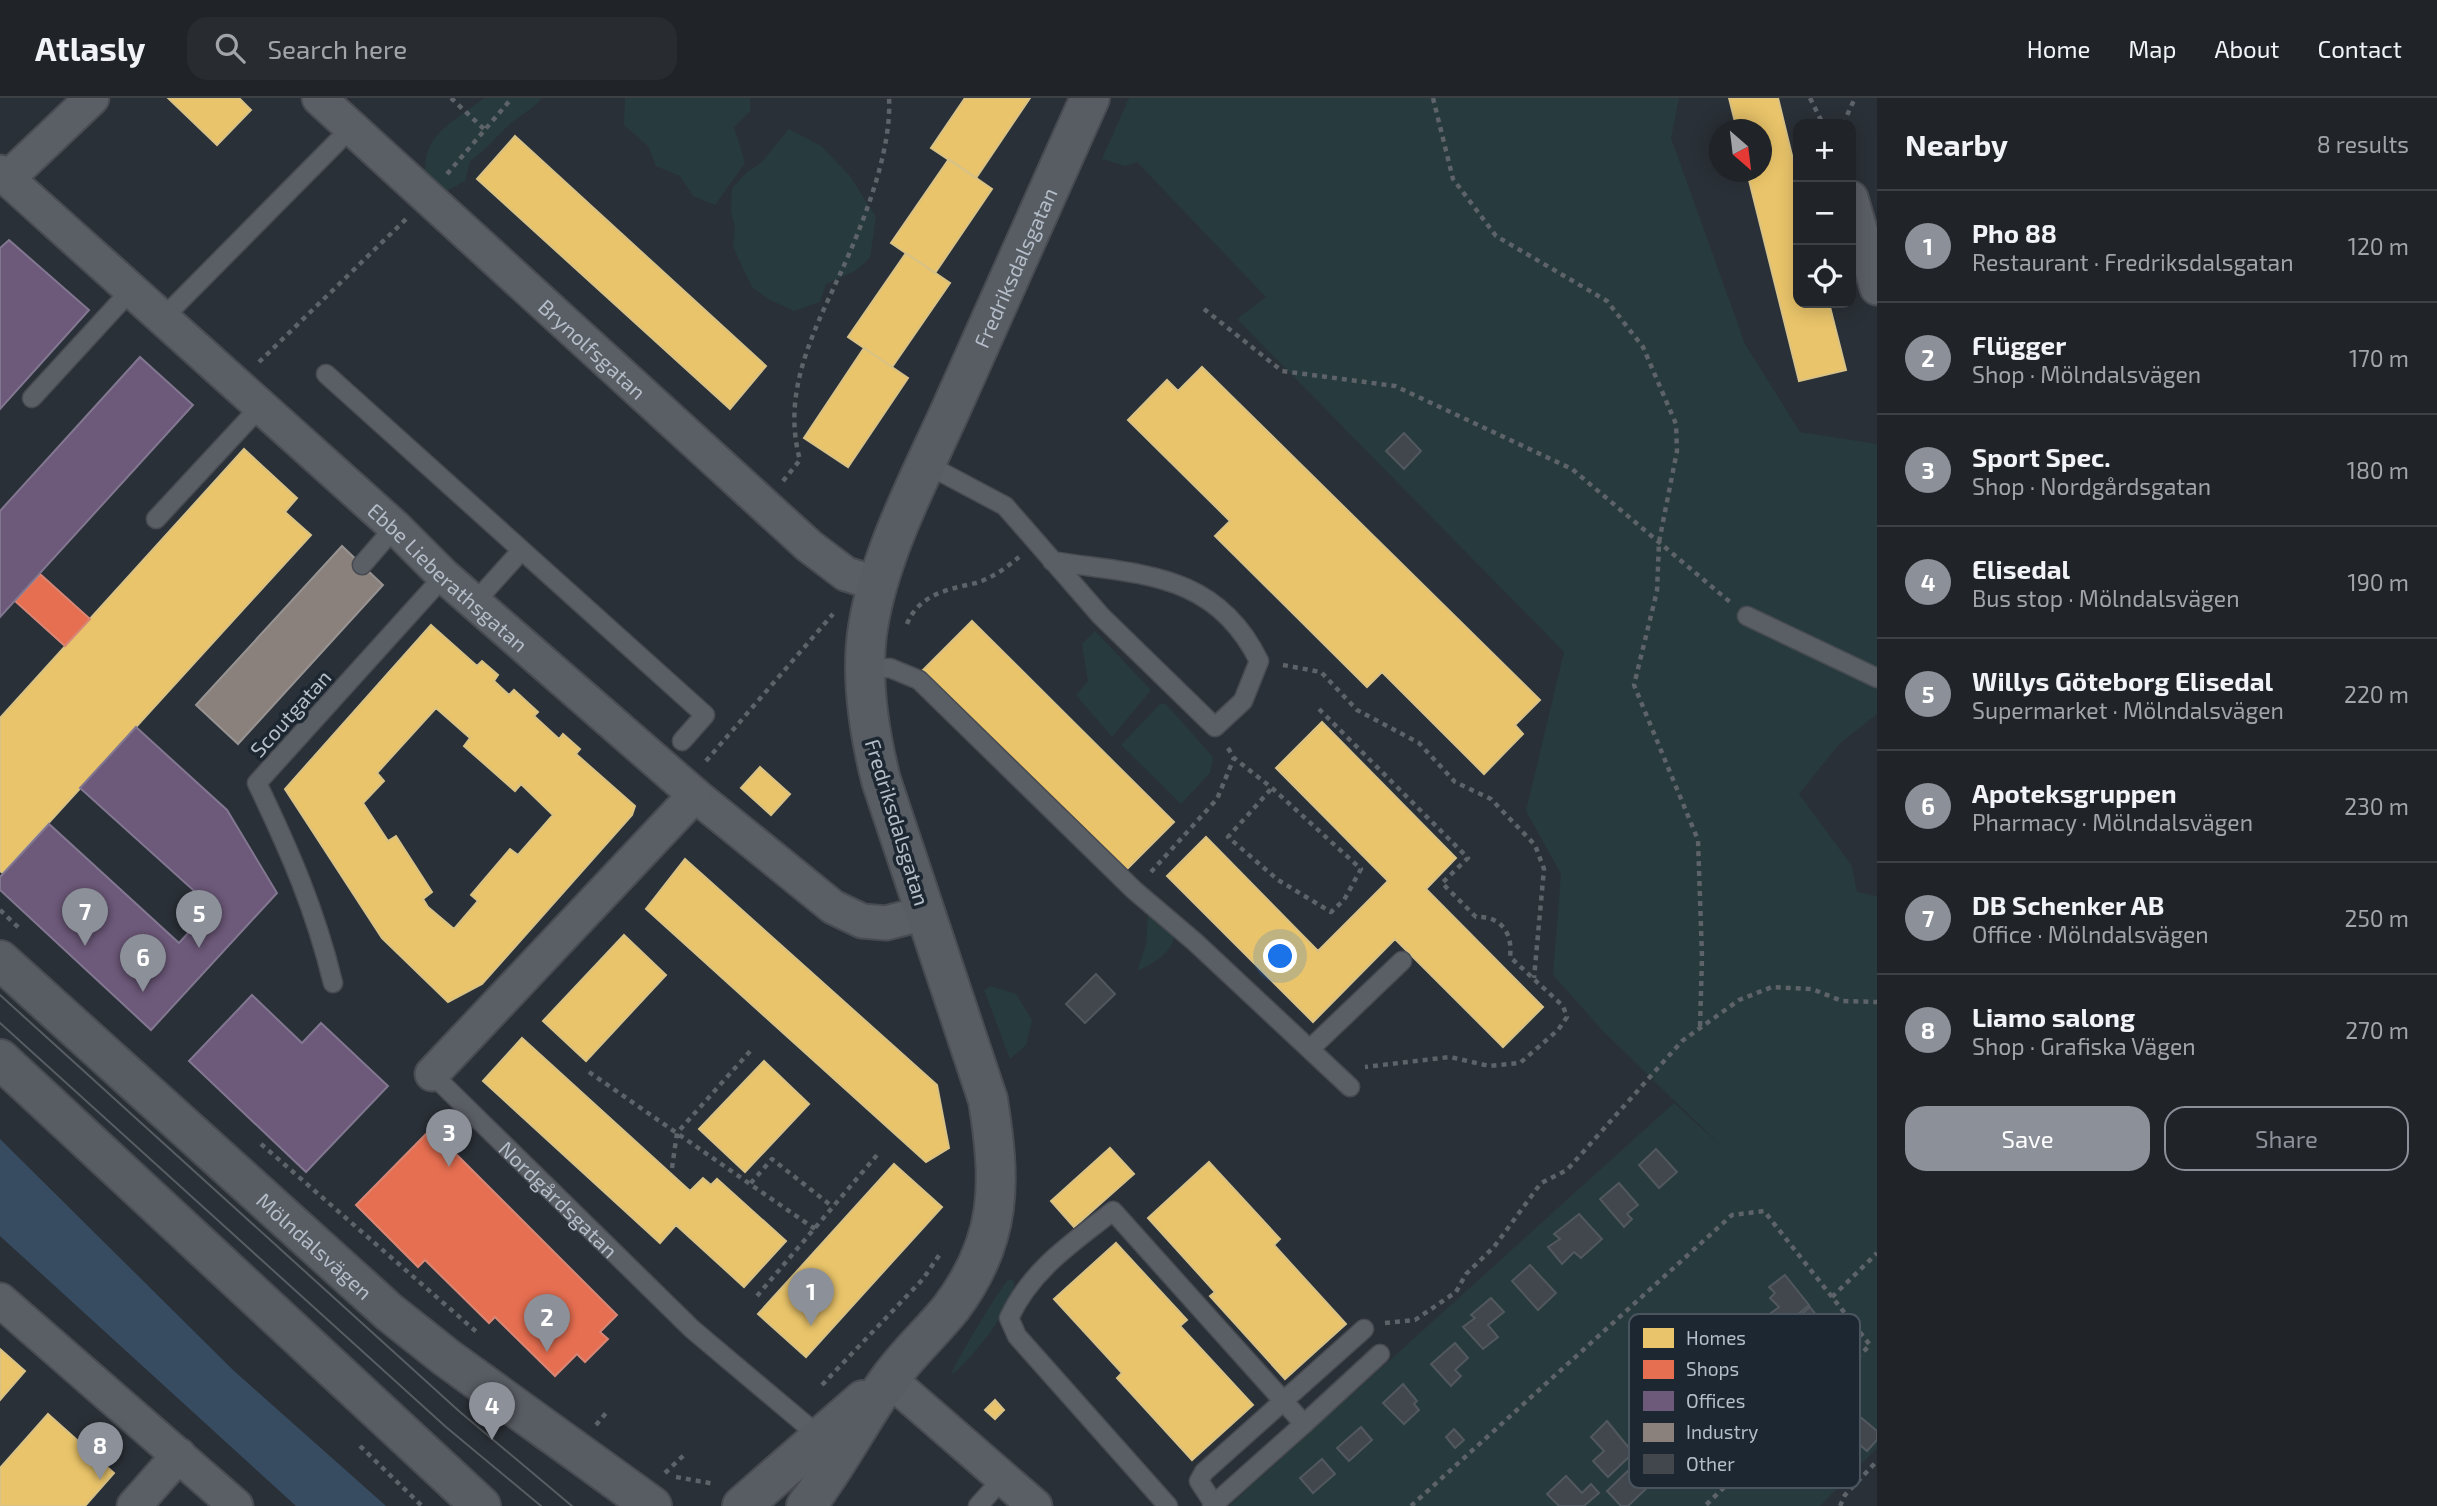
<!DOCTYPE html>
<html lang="en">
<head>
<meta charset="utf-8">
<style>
  body { margin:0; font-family:"Exo 2",sans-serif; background:#282c31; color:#f1f3f6 }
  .controls { position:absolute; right:21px; top:21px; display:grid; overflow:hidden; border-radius:14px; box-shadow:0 4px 18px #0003 }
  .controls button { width:63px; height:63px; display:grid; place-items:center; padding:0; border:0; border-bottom:2px solid #3d4146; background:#202429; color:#f1f3f6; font:35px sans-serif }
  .compass { position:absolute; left:1709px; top:21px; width:63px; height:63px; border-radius:50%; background:#202429; box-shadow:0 4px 18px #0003; rotate:152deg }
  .you { position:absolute; left:1281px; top:859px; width:24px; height:24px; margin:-18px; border:5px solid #fff; border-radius:50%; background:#1a73e8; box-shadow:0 0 0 10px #1a73e833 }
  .badge { display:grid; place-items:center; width:46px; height:46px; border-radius:50%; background:#8c9099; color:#fff; font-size:23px; font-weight:700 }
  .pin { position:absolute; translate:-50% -58px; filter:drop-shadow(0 2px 4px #0008) }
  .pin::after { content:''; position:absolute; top:37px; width:24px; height:21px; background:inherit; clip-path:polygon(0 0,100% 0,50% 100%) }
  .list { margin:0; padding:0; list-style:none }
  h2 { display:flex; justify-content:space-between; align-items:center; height:91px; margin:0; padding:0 28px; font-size:30px }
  h2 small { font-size:23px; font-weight:400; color:#a2a4a8 }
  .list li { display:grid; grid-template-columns:46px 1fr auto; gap:21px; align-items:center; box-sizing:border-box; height:112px; padding:0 28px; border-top:2px solid #3d4146 }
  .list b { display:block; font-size:26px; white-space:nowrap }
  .list p { margin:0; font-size:23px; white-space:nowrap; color:#a2a4a8 }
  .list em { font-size:23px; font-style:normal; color:#a2a4a8 }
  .actions { display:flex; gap:14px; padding:21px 28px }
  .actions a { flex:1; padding:16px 0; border:2px solid #8c9099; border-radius:21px; text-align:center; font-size:24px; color:#8c9099 }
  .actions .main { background:#8c9099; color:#fff }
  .icon { flex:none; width:38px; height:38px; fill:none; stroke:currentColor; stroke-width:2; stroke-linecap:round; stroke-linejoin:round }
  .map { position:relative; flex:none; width:1877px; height:1408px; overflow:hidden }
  header { display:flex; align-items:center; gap:42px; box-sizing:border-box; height:98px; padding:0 35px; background:#202429; border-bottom:2px solid #3d4146 }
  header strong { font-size:33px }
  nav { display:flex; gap:38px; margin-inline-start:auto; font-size:24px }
  .search { width:490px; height:63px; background:#282c31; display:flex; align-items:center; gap:18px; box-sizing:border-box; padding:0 24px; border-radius:21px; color:#a2a4a8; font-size:26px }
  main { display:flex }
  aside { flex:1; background:#202429 }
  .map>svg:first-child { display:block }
  .green { fill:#273a3d }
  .water { fill:#384c61 }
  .homes { fill:#e9c46a; stroke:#d9c286; stroke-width:2; fill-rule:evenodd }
  .shops { fill:#e76f51; stroke:#d88675; stroke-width:2 }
  .offices { fill:#6d597a; stroke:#827791; stroke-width:2 }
  .industry { fill:#8a817c; stroke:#979393; stroke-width:2 }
  .building { fill:#42474d; stroke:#52585f; stroke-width:2 }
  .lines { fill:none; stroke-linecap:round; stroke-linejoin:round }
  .lane-casing { stroke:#484c52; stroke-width:21 }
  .street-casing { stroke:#484c52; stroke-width:37 }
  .secondary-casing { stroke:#484c52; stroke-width:42 }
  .path { stroke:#5d6369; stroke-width:4.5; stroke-dasharray:5 5; stroke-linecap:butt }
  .lane { stroke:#5a5e65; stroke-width:18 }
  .street { stroke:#5a5e65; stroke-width:33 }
  .secondary { stroke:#585d64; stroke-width:38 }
  .tram { stroke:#585d63; stroke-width:2 }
  .labels { text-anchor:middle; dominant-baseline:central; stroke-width:7; stroke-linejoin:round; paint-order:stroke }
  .street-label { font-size:21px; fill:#b4bdc8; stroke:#1d2732 }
  .key { fill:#1d2732; stroke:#4a545f; stroke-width:2 }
  .key-label { font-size:19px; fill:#b4bdc8 }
</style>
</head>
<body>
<header>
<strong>Atlasly</strong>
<div class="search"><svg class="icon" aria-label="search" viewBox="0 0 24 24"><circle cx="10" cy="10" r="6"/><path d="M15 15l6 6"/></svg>Search here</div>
<nav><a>Home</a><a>Map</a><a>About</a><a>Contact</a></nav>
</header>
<main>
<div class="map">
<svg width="1877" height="1408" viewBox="0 0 1877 1408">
  <rect width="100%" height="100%" fill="#2a3037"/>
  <!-- green -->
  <path class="green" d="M484 0H542C531 13 518 18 507 29 494 41 485 53 470 63L465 83 446 93 426 85C419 37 450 27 484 0Z
    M625 0H750V13L734 29 745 65 715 107 693 98 680 78 656 68 648 48 624 27Z
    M1129 0H1679L1671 40 1745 246 1800 334 1877 346V616L1839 646 1799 696 1852 768 1857 794 1877 798V1350L1820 1408H1229L1674 1005 1721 1048 1603 933 1553 877 1561 776 1526 713 1564 554 1237 221 1266 199 1137 64 1125 68 1102 61Z
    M789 31 821 48 850 78 876 119 870 160 855 173 826 186 820 204 794 213 770 202 752 189 733 149 735 130 731 113 732 90 747 74 761 65Z
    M1095 533 1151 592 1112 639 1076 597 1088 583 1082 546Z
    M1160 606H1166L1213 659 1210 675 1181 706 1121 647Z
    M1151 814 1174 835C1175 854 1152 866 1137 873L1146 847 1148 816Z
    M991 888 1016 896 1032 922 1026 947 1010 961 984 892Z
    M1009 1181 1014 1183C1019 1202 968 1267 951 1277 954 1266 1003 1185 1009 1181Z"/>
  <!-- water -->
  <path class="water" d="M0 1041 233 1272 386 1408H296L0 1138Z"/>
  <!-- homes -->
  <path class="homes" d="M168 0H239L251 12 217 47Z
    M965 0H1030L976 80 931 50Z
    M1729 0H1778L1798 82V205H1829L1846 272 1799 283 1747 74H1762V32H1737Z
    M515 38 766 268 730 311 477 81Z
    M949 61 992 91 935 175 891 145Z
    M906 155 950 185 892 269 848 239Z
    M864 250 908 280 848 369 804 340Z
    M1202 269 1540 602 1515 627 1523 636 1484 676 1382 574 1367 589 1215 438 1230 423 1128 322 1167 282 1178 293Z
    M244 351 297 400 285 414 311 437 3 775 0 773V620Z
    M972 523 1174 724 1125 773 923 572Z
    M431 527 477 568 482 563 498 577 494 583 509 597 514 592 538 614 534 618 559 641 563 636 580 651 576 656 635 708 632 717 482 886 448 904 382 840 285 691ZM436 610 470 640 464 648 515 693 521 686 553 717 518 757 510 751 471 797 478 803 454 831 428 809 423 801 432 794 396 738 388 743 363 705 384 683 377 675Z
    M1322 624 1456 760 1426 791 1543 909 1503 949 1395 841 1313 924 1167 778 1206 739 1318 853 1388 783 1276 670Z
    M760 669 790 696 771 717 741 690Z
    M685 761 937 987 949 1050 926 1064 646 811Z
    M624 837 666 877 586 963 543 923Z
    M522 940 690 1093 703 1080 711 1087 717 1081 786 1143 744 1189 676 1127 660 1145 483 983Z
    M764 963 809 1006 745 1074 699 1031Z
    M1110 1050 1134 1076 1074 1129 1051 1103Z
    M1209 1064 1280 1141 1274 1147 1346 1226 1285 1281 1210 1198 1215 1194 1148 1120Z
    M894 1066 942 1109 806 1259 758 1216Z
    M1116 1145 1187 1222 1180 1228 1253 1307 1192 1362 1117 1280 1122 1275 1054 1201Z
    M0 1251 25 1273 0 1302Z
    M995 1302 1004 1312 995 1321 985 1312Z
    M48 1316 114 1375 85 1408H0V1370Z"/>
  <!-- shops -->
  <path class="shops" d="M40 476 90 521 65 548 15 503Z
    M431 1031 617 1217 600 1234 608 1241 585 1264 577 1256 555 1278 495 1219 489 1225 425 1162 418 1169 356 1107Z"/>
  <!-- offices -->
  <path class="offices" d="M9 142 89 212 0 311V150Z
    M140 259 193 307 0 519V413Z
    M136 629 227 712 277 795 151 932 0 792V779L49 726 179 845 212 809 80 690Z
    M252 897 302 945 321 925 388 988 306 1074 189 963Z"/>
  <!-- industry -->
  <path class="industry" d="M342 448 383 487 238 646 196 607Z"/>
  <!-- building -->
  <path class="building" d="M1404 335 1421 353 1404 371 1386 353Z
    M1096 876 1115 896 1085 925 1066 906Z
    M1656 1051 1677 1074 1659 1090 1639 1067Z
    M1619 1085 1638 1107 1627 1116 1632 1121 1624 1129 1600 1101Z
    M1579 1116 1602 1141 1581 1160 1574 1154 1562 1166 1548 1149 1560 1141 1554 1136Z
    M1530 1167 1556 1195 1538 1212 1512 1183Z
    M1785 1177 1809 1207 1774 1236 1763 1221 1779 1209 1770 1200 1775 1195 1769 1189Z
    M1491 1200 1504 1214 1488 1227 1498 1239 1483 1251 1463 1229 1475 1220 1471 1217Z
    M1810 1209 1817 1218 1808 1227 1816 1237 1797 1254 1794 1249 1778 1262 1765 1247Z
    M1455 1245 1468 1260 1455 1272 1461 1278 1451 1288 1431 1266Z
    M1403 1286 1417 1303 1414 1306 1419 1312 1404 1326 1383 1305Z
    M1858 1317 1877 1333V1342L1867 1353 1845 1334Z
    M1607 1323 1633 1355 1608 1379 1593 1363 1604 1353 1591 1339Z
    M1361 1329 1372 1342 1349 1363 1337 1350Z
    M1454 1331 1464 1342 1455 1350 1446 1339Z
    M1322 1361 1335 1376 1313 1395 1300 1380Z
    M1634 1367 1651 1386 1628 1408H1621L1607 1393Z
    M1566 1378 1582 1395 1591 1386 1599 1395 1584 1408H1559L1547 1396Z"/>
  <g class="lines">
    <!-- lane casing -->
    <g class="lane-casing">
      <g id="lane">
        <path d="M163 220 351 30"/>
        <path d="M326 276 705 617 682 643"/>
        <path d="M32 300 132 191"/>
        <path d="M926 366 1005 408 1101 518 1215 629 1243 603 1259 563C1215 473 1139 477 1052 463"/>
        <path d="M156 421 261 308"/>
        <path d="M362 467 395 429"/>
        <path d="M475 504 521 453"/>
        <path d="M1747 518 1877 580"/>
        <path d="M865 571 890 570 919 582 1134 792 1195 844 1350 989"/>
        <path d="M333 885C315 811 290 754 257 685L444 478"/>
        <path d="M1311 950 1402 863"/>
        <path id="s1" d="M432 976 692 1231 819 1338"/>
        <path d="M1304 1326 1380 1256"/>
        <path d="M1214 1406 1199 1383 1204 1374 1364 1231"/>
        <path d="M978 1408 1004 1379"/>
        <path d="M1168 1408 1017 1238 1009 1220C1031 1172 1072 1145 1113 1113L1304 1326 1212 1408"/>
      </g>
    </g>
    <!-- street casing -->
    <g class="street-casing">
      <g id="street">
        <path id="s2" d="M319 0 809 448 846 476 878 486"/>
        <path id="s3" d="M0 74 395 429 444 478 695 697 833 809 862 823 886 825 925 815"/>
        <path d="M8 80 92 0"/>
        <path d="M1851 100 1877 190"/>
        <path d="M432 976 695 697"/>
        <path d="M0 1202 236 1408"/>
        <path d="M889 1281 1035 1408"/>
        <path d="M134 1408 179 1357"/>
      </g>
    </g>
    <!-- secondary casing -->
    <g class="secondary-casing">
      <g id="secondary">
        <path id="s4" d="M0 862 389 1214 447 1260 652 1408"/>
        <path d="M0 961 481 1408"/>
        <path d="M742 1408 863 1302"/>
        <path id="s5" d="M806 1408C837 1369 859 1324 888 1283 906 1257 931 1235 951 1210 1003 1141 1001 1083 988 1002L881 682C869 634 860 579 868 529 880 454 920 380 951 311 997 207 1044 104 1090 0"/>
      </g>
    </g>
    <!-- path -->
    <path class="path" d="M451 0 484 31
      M1433 0 1453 81 1496 138 1607 203 1643 249 1676 326 1677 353 1659 444 1657 493 1634 587 1698 742 1702 859 1700 929
      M1810 0 1823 26
      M1843 26 1855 0
      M447 76 512 0
      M1204 211 1282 273 1395 288 1572 371 1730 504
      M259 264 406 121
      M783 383 800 362C781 294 814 233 841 174 863 126 892 53 889 0
      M907 526C919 496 949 491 976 485 992 480 1006 470 1019 459
      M1283 567 1321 574 1357 612 1419 645 1455 684 1491 701 1535 747 1544 771 1534 880
      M1319 611 1468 760 1442 785 1476 819C1501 818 1513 835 1510 859L1563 908 1567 919 1558 932 1520 965 1489 968 1450 959 1365 969
      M1228 650 1234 660 1272 690 1361 771 1344 802 1331 814 1278 782 1228 739 1272 690
      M706 663 833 516
      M1151 774 1217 701 1234 660
      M0 812 20 831
      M589 974 750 1086
      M261 1046 479 1236
      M672 1070 677 1035 752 951
      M815 1131 750 1086 772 1061 833 1109
      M757 1198 877 1057
      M1832 1199 1877 1155
      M1385 1225 1415 1222 1456 1194 1466 1176 1494 1149 1541 1085 1567 1072 1682 943 1739 902 1772 889 1812 891 1842 903 1877 904
      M822 1287 923 1181 940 1156
      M596 1327 606 1315
      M360 1348 422 1408
      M665 1375 685 1356
      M676 1379 715 1386
      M1411 1408 1732 1117 1764 1113 1870 1247 1705 1408
      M1840 1408 1845 1397 1877 1363"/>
    <!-- lane -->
    <use href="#lane" class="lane"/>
    <!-- street -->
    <use href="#street" class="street"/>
    <!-- secondary -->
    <use href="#secondary" class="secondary"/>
    <!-- tram -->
    <path class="tram" d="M0 897 460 1314 572 1408
      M0 925 446 1329 541 1408"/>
  </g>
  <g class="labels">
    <!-- street labels -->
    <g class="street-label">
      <text stroke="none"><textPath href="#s5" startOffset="1346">Fredriksdalsgatan</textPath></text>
      <text stroke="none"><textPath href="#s2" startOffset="371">Brynolfsgatan</textPath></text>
      <text stroke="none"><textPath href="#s3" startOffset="604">Ebbe Lieberathsgatan</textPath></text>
      <text transform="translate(290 615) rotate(-48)">Scoutgatan</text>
      <text transform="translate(898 724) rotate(73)">Fredriksdalsgatan</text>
      <text stroke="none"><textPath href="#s1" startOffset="178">Nordgårdsgatan</textPath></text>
      <text stroke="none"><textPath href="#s4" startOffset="425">Mölndalsvägen</textPath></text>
    </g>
  </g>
  <!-- legend -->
  <rect x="1629" y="1216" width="231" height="174" rx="10" class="key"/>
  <rect x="1643" y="1230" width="31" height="20" fill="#e9c46a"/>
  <rect x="1643" y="1262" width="31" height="19" fill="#e76f51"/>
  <rect x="1643" y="1293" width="31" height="20" fill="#6d597a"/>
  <rect x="1643" y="1325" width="31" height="19" fill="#8a817c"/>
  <rect x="1643" y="1356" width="31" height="20" fill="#42474d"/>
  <g class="key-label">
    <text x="1686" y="1247">Homes</text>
    <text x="1686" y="1278">Shops</text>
    <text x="1686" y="1310">Offices</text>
    <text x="1686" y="1341">Industry</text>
    <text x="1686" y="1373">Other</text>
  </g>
</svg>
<div class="controls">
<button>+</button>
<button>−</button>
<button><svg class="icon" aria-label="locate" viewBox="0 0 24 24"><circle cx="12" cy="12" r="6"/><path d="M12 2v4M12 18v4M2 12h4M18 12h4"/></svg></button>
</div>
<svg class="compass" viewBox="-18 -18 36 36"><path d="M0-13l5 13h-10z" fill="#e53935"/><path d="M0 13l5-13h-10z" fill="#a2a4a8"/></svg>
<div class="you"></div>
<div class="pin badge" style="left:811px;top:1228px">1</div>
<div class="pin badge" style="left:547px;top:1254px">2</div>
<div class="pin badge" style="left:449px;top:1069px">3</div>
<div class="pin badge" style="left:492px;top:1342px">4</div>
<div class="pin badge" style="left:199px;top:850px">5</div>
<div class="pin badge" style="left:143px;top:894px">6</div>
<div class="pin badge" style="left:85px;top:848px">7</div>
<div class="pin badge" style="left:100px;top:1382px">8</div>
</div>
<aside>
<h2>Nearby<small>8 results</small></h2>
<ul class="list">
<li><span class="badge">1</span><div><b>Pho 88</b><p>Restaurant · Fredriksdalsgatan</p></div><em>120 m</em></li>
<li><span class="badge">2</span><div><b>Flügger</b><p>Shop · Mölndalsvägen</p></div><em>170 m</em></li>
<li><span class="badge">3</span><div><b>Sport Spec.</b><p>Shop · Nordgårdsgatan</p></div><em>180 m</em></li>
<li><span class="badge">4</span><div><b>Elisedal</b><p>Bus stop · Mölndalsvägen</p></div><em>190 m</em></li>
<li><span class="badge">5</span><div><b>Willys Göteborg Elisedal</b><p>Supermarket · Mölndalsvägen</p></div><em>220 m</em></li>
<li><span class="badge">6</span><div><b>Apoteksgruppen</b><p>Pharmacy · Mölndalsvägen</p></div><em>230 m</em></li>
<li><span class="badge">7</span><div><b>DB Schenker AB</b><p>Office · Mölndalsvägen</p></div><em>250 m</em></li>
<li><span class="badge">8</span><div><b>Liamo salong</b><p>Shop · Grafiska Vägen</p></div><em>270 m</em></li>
</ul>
<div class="actions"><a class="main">Save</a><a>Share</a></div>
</aside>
</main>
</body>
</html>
